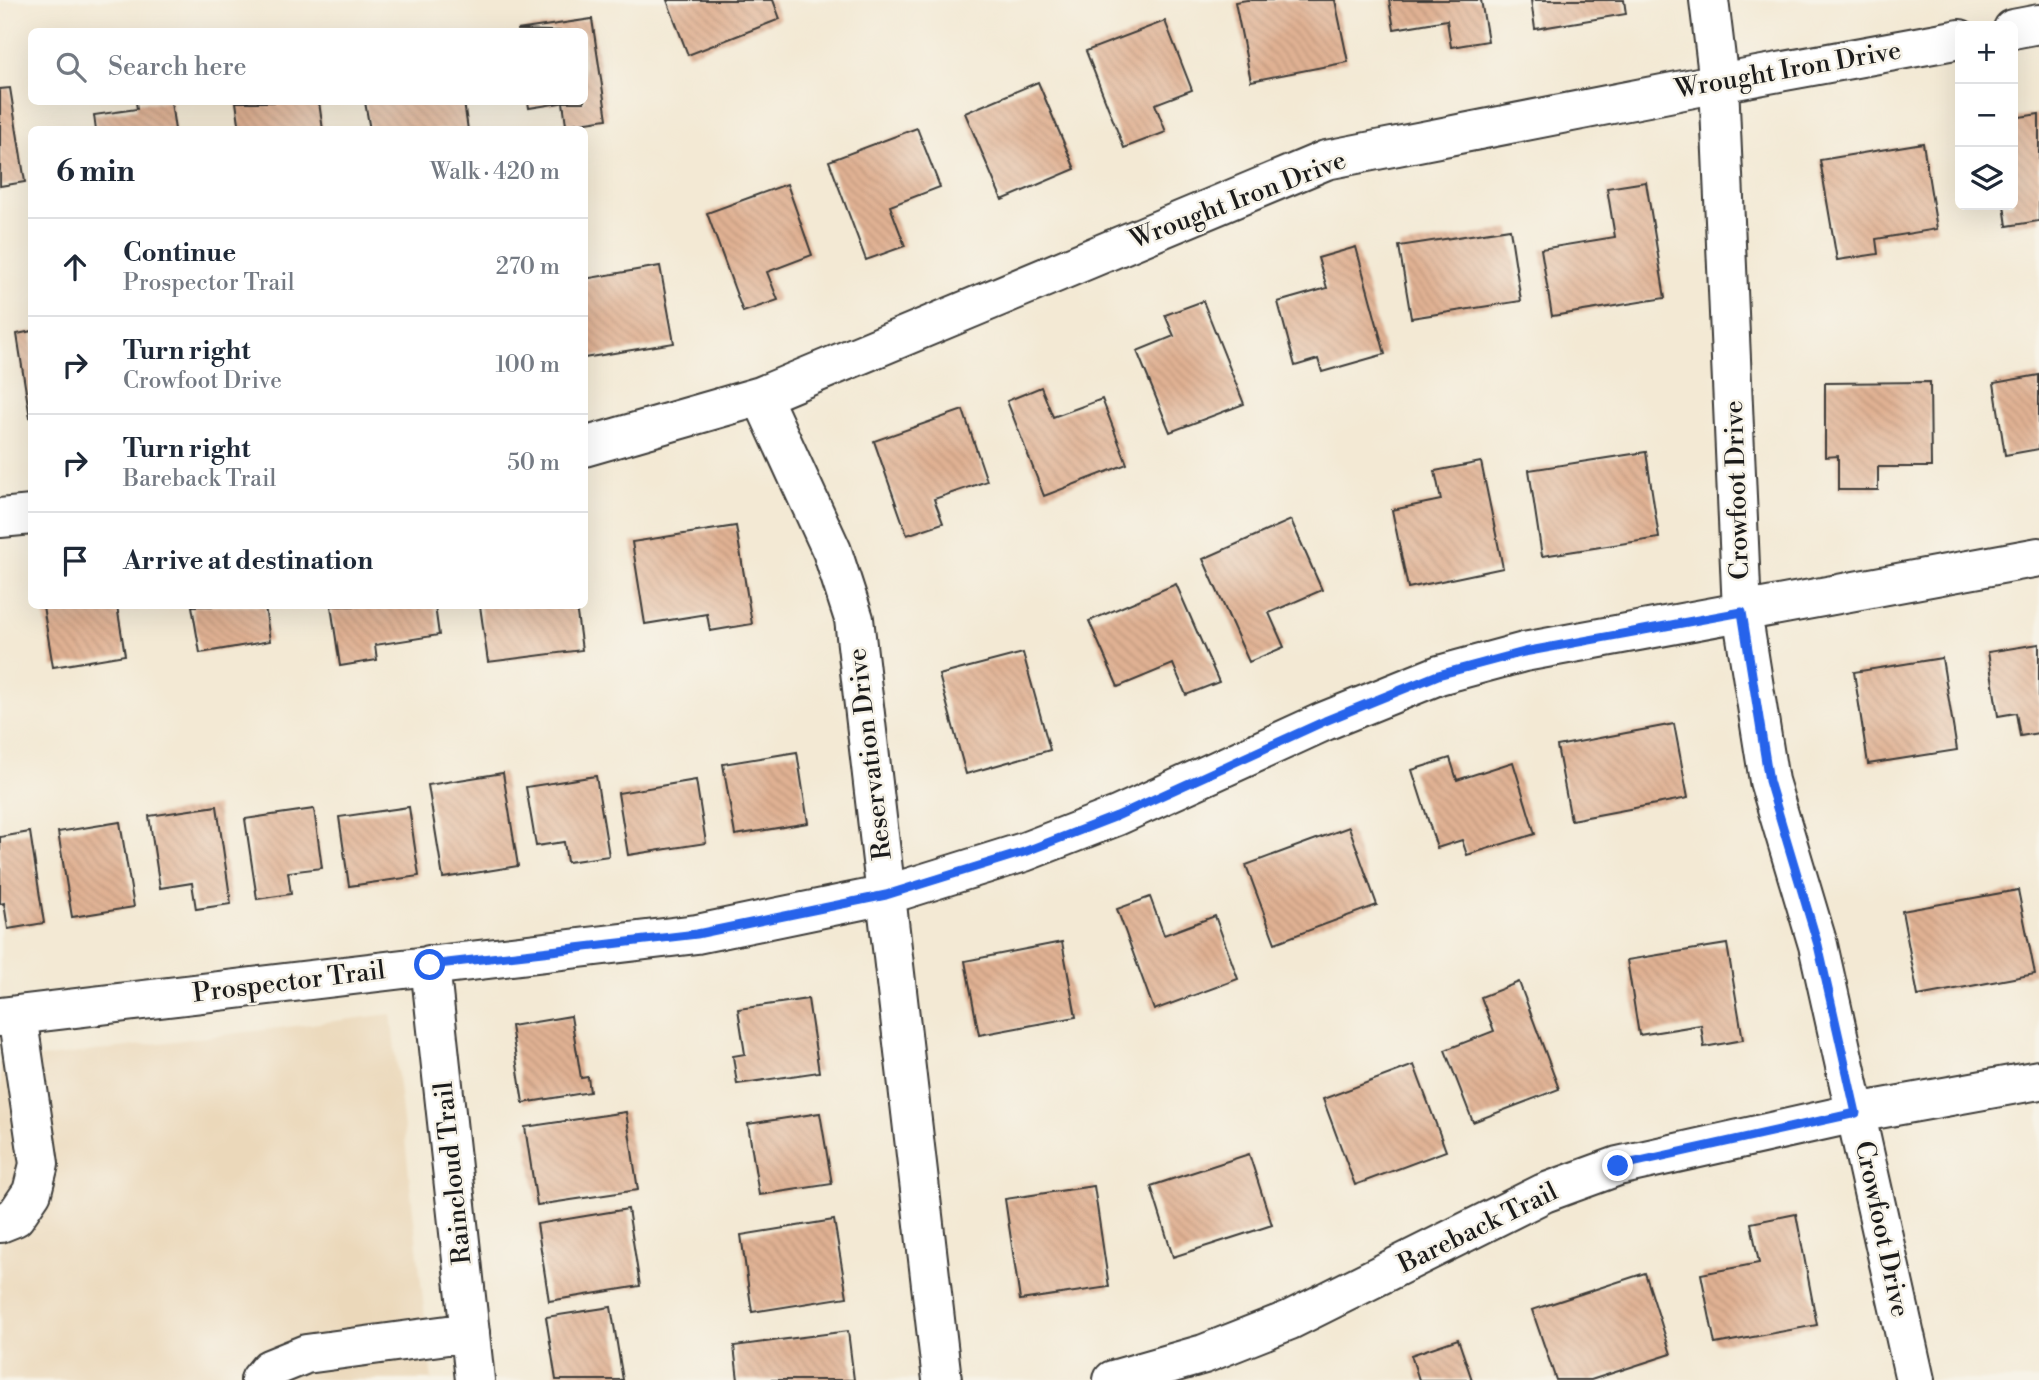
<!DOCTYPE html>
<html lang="en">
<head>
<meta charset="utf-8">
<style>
  body { margin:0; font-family:"Libre Bodoni",serif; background:#f6f6f7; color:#1f2937 }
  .controls { position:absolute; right:21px; top:21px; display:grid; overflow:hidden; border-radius:10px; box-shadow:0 7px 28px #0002 }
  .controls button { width:63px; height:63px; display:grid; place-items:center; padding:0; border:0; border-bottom:2px solid #e0e1e3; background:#fff; color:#1f2937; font:35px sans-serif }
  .stop { position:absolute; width:21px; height:21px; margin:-16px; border:5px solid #2563eb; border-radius:50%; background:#fff }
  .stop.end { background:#2563eb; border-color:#fff; box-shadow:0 2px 7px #0008 }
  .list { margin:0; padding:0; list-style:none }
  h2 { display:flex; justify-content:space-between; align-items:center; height:91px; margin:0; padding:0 28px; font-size:30px }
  h2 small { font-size:23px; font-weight:400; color:#747a83 }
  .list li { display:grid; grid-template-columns:46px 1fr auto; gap:21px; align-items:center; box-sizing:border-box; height:98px; padding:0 28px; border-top:2px solid #e0e1e3 }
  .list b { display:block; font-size:26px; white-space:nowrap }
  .list p { margin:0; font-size:23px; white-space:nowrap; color:#747a83 }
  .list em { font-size:23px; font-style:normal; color:#747a83 }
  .icon { flex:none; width:38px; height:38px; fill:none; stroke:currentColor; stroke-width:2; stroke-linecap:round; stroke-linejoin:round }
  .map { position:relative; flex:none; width:2039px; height:1380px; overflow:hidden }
  .search { position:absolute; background:#fff; box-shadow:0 7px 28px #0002; left:28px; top:28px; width:560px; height:77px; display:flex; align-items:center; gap:18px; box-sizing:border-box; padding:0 24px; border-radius:10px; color:#747a83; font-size:26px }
  .panel { position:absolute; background:#fff; box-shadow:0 7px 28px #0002; left:28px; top:126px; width:560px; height:483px; border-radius:10px }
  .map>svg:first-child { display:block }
  .built { fill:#ebd8ba }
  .building { fill:url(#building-back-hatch) }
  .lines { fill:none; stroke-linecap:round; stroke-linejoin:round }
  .minor-casing { stroke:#3c3b38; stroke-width:42 }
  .minor { stroke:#fff; stroke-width:38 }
  .route { stroke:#2563eb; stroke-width:9 }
  .labels { text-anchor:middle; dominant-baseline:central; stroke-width:5; stroke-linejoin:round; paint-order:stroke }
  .street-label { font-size:26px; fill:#1c1c1c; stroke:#f7f3e8 }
</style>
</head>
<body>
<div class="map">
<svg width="2039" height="1380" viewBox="0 0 2039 1380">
  <defs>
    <pattern id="building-back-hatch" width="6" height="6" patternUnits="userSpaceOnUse" patternTransform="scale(1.75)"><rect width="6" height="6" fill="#e0b193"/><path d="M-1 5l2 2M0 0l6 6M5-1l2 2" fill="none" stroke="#c0987e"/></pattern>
  </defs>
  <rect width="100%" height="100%" fill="#f7f3e8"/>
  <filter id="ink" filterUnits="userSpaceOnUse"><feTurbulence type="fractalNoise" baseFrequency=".0143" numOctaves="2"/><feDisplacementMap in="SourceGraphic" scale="14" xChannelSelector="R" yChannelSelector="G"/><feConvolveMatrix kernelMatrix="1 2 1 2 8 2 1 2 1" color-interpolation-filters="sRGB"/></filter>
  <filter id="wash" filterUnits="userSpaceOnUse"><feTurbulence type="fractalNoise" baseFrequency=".00686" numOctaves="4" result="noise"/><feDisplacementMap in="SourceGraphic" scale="28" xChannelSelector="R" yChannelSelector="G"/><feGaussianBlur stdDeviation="1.57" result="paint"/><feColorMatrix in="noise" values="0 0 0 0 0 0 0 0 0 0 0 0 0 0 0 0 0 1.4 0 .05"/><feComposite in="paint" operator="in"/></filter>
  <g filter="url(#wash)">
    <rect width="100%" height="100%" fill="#f3e9d4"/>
    <!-- built -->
    <path class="built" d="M391 1014 432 1380H0V1063Z"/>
    <g id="blocks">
      <!-- building -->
      <path class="building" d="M667 0H773L780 19 688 55Z
        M1247 0H1335L1348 62 1251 81 1235 2Z
        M1389 0H1481L1488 41 1451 47 1447 20 1394 29Z
        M1531 0H1624L1626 14 1535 29Z
        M592 19 607 119 566 125 563 102H584V32L517 30Z
        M1165 21 1192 90 1155 104 1166 132 1124 148 1086 51Z
        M1038 82 1075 169 1002 200 965 113Z
        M10 88 25 182 0 186V89Z
        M136 102H171L175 130H96L94 115 137 109Z
        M236 102H319L323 130H240Z
        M365 102H464L468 130H370Z
        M528 102H561V103L529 108Z
        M2039 114V221L2007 226 2004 205H2013V118Z
        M917 128 940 187 890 206 905 246 866 260 829 161Z
        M1923 143 1937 229 1876 239 1878 254 1837 260 1820 160Z
        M1646 182 1665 298 1552 316 1541 249 1615 237 1607 188Z
        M787 184 812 255 767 272 778 300 743 312 707 213Z
        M1510 229 1521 301 1411 318 1399 246Z
        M1356 247 1385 354 1322 372 1318 359 1295 366 1278 302 1327 288 1318 258Z
        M660 266 674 343 584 358V279Z
        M1203 301 1244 404 1170 432 1137 351 1174 336 1165 315Z
        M32 331V418H30L17 334Z
        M2039 375V449L2005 455 1994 383Z
        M1930 382 1931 467H1878V490H1838V456L1825 457V383Z
        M1041 387 1053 417 1102 399 1127 464 1044 496 1007 401Z
        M963 410 987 481 934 499 943 523 907 535 874 441Z
        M1646 452 1659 538 1542 556 1529 470Z
        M1481 462 1503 568 1408 588 1392 510 1441 500 1435 471Z
        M1291 520 1322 590 1269 613 1284 647 1249 662 1203 559Z
        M736 526 752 624 710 631 707 614 645 624 632 542Z
        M1176 584 1219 682 1186 695 1173 664 1118 687 1089 621Z
        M43 606H117L125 655 53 667Z
        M192 606H265L270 641 200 653Z
        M331 606H435L439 635 375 645 377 660 340 666Z
        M480 606H576L582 650 488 662Z
        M2039 644V733L2020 736 2016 713 1998 716 1988 652Z
        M1023 653 1050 750 966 774 939 675Z
        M1942 658 1957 750 1868 764 1854 672Z
        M1674 724 1688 798 1571 820 1557 746Z
        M797 752 808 823 735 835 723 764Z
        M1450 758 1457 780 1513 762 1535 834 1467 855 1462 840 1437 848 1412 770Z
        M503 773 518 866 443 878 428 785Z
        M596 776 609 856 567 862 564 842 536 846 526 787Z
        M696 780 706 843 628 855 618 793Z
        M217 806 231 904 196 909 192 883 160 888 149 816Z
        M409 807 419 876 349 886 339 817Z
        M314 809 322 868 288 872 291 894 257 899 245 819Z
        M120 822 134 907 72 917 58 832Z
        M1349 827 1377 905 1275 943 1246 865Z
        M30 832 44 923 8 929 4 903 0 904V837Z
        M2018 890 2035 974 1918 996 1902 911Z
        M1150 897 1164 935 1215 916 1238 979 1154 1010 1117 909Z
        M1062 942 1076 1017 979 1035 965 961Z
        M1727 944 1743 1040 1704 1047 1701 1025 1639 1035 1627 960Z
        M1519 982 1559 1089 1473 1122 1445 1050 1494 1031 1481 997Z
        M808 999 819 1072 737 1084 733 1056 745 1054 738 1009Z
        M571 1016 581 1078 588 1077 590 1092 523 1103 511 1026Z
        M1414 1065 1446 1151 1355 1185 1323 1099Z
        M626 1112 638 1190 537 1205 525 1127Z
        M820 1113 832 1184 759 1195 748 1124Z
        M1249 1154 1272 1225 1173 1257 1151 1186Z
        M1094 1186 1109 1287 1020 1300 1005 1199Z
        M628 1209 640 1286 549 1301 537 1224Z
        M1796 1214 1817 1325 1715 1344 1701 1274 1759 1263 1751 1223Z
        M834 1220 847 1297 752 1312 741 1235Z
        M1645 1273 1671 1354 1591 1380H1556L1532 1310Z
        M611 1307 623 1380H556L546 1317Z
        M848 1331 854 1380H738L734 1346Z
        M1458 1339 1472 1380H1419L1411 1355Z"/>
    </g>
  </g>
  <g filter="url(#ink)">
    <use href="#blocks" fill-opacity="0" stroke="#3c3b38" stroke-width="2"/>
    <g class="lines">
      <!-- minor casing -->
      <g class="minor-casing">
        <path id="minor" d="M1709 0 1719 83 1742 612 1769 781 1818 945 1915 1380
          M2013 29 2039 24
          M761 396 832 551 854 619 942 1380
          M584 447 761 396 1326 160 1719 83 1960 39
          M0 518 32 515
          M430 965 475 1380
          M0 1017 697 934 886 895 1024 852 1117 816 1325 721 1439 675 1524 652 2039 557
          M0 1223 15 1217 32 1192 39 1164 17 1015
          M260 1380 269 1369 306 1354 470 1332
          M1113 1380 1204 1354 1290 1320 1544 1193 1618 1166 1856 1113 2039 1080"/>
      </g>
      <!-- minor -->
      <use href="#minor" class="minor"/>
    </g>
  </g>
  <g class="lines" filter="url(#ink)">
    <!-- route -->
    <path class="route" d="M430 965 697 934 886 895 1024 852 1117 816 1325 721 1438 675 1524 652 1742 612 1769 781 1818 945 1856 1113 1618 1166"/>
  </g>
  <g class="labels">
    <!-- street labels -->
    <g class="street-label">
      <text transform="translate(1788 70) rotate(-10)">Wrought Iron Drive</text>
      <text transform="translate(1238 200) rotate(-21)">Wrought Iron Drive</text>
      <text transform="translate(1737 490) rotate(-92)">Crowfoot Drive</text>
      <text transform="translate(870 754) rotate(-97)">Reservation Drive</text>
      <text transform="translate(289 982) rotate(-7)">Prospector Trail</text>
      <text transform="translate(453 1173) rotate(-96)">Raincloud Trail</text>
      <text transform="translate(1478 1228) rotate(-26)">Bareback Trail</text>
      <text transform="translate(1882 1229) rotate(78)">Crowfoot Drive</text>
    </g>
  </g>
</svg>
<div class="controls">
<button>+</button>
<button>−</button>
<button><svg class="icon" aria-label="layers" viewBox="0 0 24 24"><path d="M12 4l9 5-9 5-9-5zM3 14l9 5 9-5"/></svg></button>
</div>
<div class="stop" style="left:430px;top:965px"></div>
<div class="stop end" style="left:1618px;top:1166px"></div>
<div class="search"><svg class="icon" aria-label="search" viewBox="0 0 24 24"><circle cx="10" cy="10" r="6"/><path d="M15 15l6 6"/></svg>Search here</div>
<section class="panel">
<h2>6 min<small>Walk · 420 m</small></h2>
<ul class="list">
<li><svg class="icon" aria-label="ahead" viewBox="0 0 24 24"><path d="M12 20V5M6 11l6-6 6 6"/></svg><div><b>Continue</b><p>Prospector Trail</p></div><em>270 m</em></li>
<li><svg class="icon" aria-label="right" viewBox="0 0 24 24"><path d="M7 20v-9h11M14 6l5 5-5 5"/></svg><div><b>Turn right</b><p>Crowfoot Drive</p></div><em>100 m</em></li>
<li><svg class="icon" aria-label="right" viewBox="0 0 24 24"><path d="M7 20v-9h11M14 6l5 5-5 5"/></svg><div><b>Turn right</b><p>Bareback Trail</p></div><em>50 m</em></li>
<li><svg class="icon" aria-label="arrive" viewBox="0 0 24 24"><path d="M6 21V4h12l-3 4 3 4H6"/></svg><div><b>Arrive at destination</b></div></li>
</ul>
</section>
</div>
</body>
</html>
